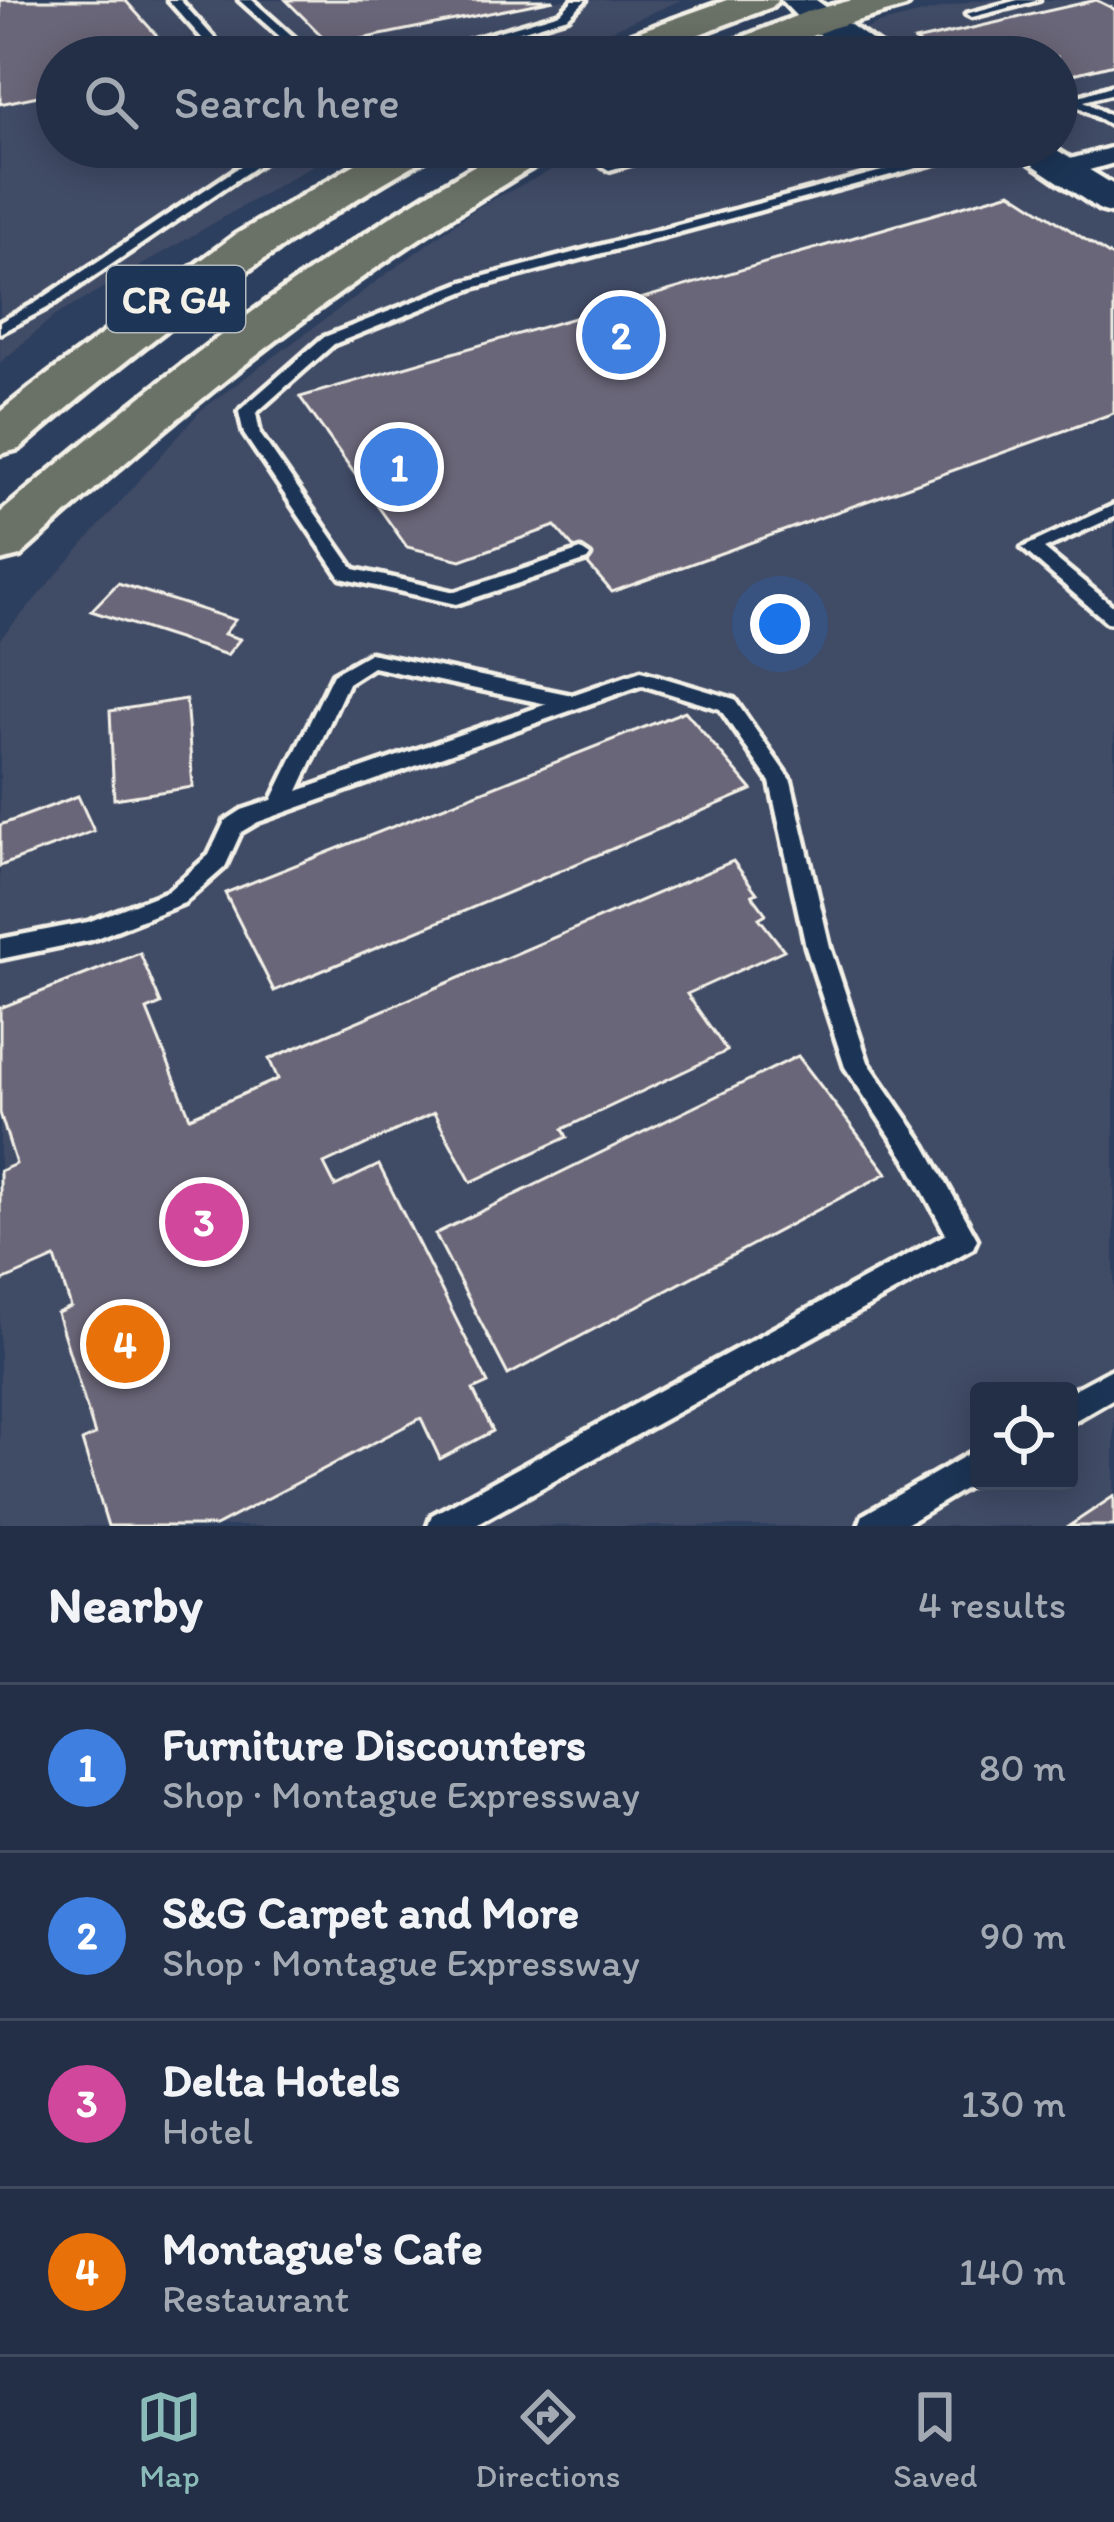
<!DOCTYPE html>
<html lang="en">
<head>
<meta charset="utf-8">
<style>
  body { margin:0; font-family:Itim,sans-serif; background:#2e3b51; color:#f1f3f6 }
  .controls { position:absolute; right:36px; bottom:36px; display:grid; overflow:hidden; border-radius:12px; box-shadow:0 6px 30px #0003 }
  .controls button { width:108px; height:108px; display:grid; place-items:center; padding:0; border:0; border-bottom:3px solid #3f4a5f; background:#222f46; color:#f1f3f6; font:60px sans-serif }
  .you { position:absolute; left:780px; top:624px; width:42px; height:42px; margin:-30px; border:9px solid #fff; border-radius:50%; background:#1a73e8; box-shadow:0 0 0 18px #1a73e833 }
  .badge { display:grid; place-items:center; width:78px; height:78px; border-radius:50%; background:#8bbbb9; color:#fff; font-size:39px; font-weight:700 }
  .pin { position:absolute; translate:-50% -50%; border:6px solid #fff; box-shadow:0 3px 12px #0006 }
  .list { margin:0; padding:0; list-style:none }
  h2 { display:flex; justify-content:space-between; align-items:center; height:156px; margin:0; padding:0 48px; font-size:51px }
  h2 small { font-size:39px; font-weight:400; color:#a2a9b3 }
  .list li { display:grid; grid-template-columns:78px 1fr auto; gap:36px; align-items:center; box-sizing:border-box; height:168px; padding:0 48px; border-top:3px solid #3f4a5f }
  .list b { display:block; font-size:45px; white-space:nowrap }
  .list p { margin:0; font-size:39px; white-space:nowrap; color:#a2a9b3 }
  .list em { font-size:39px; font-style:normal; color:#a2a9b3 }
  .icon { flex:none; width:66px; height:66px; fill:none; stroke:currentColor; stroke-width:2; stroke-linecap:round; stroke-linejoin:round }
  .map { position:relative; flex:none; width:1114px; height:1526px; overflow:hidden }
  .search { position:absolute; background:#222f46; box-shadow:0 6px 30px #0003; left:36px; right:36px; top:36px; height:132px; display:flex; align-items:center; gap:30px; box-sizing:border-box; padding:0 42px; border-radius:66px; color:#a2a9b3; font-size:45px }
  .sheet { height:828px; background:#222f46 }
  nav { display:flex; justify-content:space-around; align-items:center; box-sizing:border-box; height:168px; border-top:3px solid #3f4a5f; background:#222f46; font-size:33px; color:#a2a9b3 }
  nav a { display:grid; justify-items:center; gap:6px }
  nav .on { color:#8bbbb9 }
  .map>svg:first-child { display:block }
  .built { fill:#404b66; fill-rule:evenodd }
  .building { fill:#6b6679; stroke:#f4f1e8; stroke-width:3 }
  .lines { fill:none; stroke-linecap:round; stroke-linejoin:round }
  .lane-casing { stroke:#f4f1e8; stroke-width:9 }
  .street-casing { stroke:#f4f1e8; stroke-width:9 }
  .secondary-casing { stroke:#f4f1e8; stroke-width:9 }
  .highway-casing { stroke:#f4f1e8; stroke-width:9 }
  .lane { fill:#1d3557; fill-rule:evenodd }
  .street { fill:#1d3557; fill-rule:evenodd }
  .secondary { fill:#1d3557; fill-rule:evenodd }
  .highway { fill:#6a7166; fill-rule:evenodd }
  .labels { text-anchor:middle; dominant-baseline:central; stroke-width:12; stroke-linejoin:round; paint-order:stroke }
  .shield { fill:#1d3557; stroke:#b4b9bc; stroke-width:3 }
  .shield-label { font-size:39px; font-weight:bold; fill:#f4f1e8 }
</style>
</head>
<body>
<div class="map">
<svg width="1114" height="1526" viewBox="0 0 1114 1526">
  <rect width="100%" height="100%" fill="#2d3f5e"/>
  <filter id="ink" filterUnits="userSpaceOnUse"><feTurbulence type="fractalNoise" baseFrequency=".00833" numOctaves="2"/><feDisplacementMap in="SourceGraphic" scale="24" xChannelSelector="R" yChannelSelector="G"/><feConvolveMatrix kernelMatrix="1 2 1 2 8 2 1 2 1" color-interpolation-filters="sRGB"/></filter>
  <g filter="url(#ink)">
    <!-- built -->
    <path class="built" d="M0 0H681L549 57H57V147H344L53 317 0 363Z
      M975 0H1114V1526H0V639L201 410 478 207 597 147H1057V57H797L878 24ZM979 1391H1069V1481H979Z"/>
    <!-- building -->
    <path class="building" d="M0 0H125L176 57H57V92L0 104Z
      M286 0H554L331 45Z
      M1096 0 1114 9V64L1057 78V57H942L915 41Z
      M1011 192 1114 258V413L612 592 555 526 461 560 407 547 300 397Z
      M118 583 235 620 224 634 240 639 227 655 91 611Z
      M186 699 193 787 114 799 110 711Z
      M685 711 752 790 274 991 225 893Z
      M78 796 94 831 0 866V825Z
      M733 861 757 893 752 895 766 914 759 918 784 950 687 994 727 1051 563 1129 567 1137 471 1182 434 1113 324 1164 335 1186 379 1165 488 1383 473 1390 493 1431 440 1459 421 1418 215 1526H108L82 1441 95 1435 57 1313 71 1307 55 1258 0 1282V1171L16 1164 0 1113V1008L140 953 161 1004 147 1010 190 1117 278 1079 269 1059Z
      M798 1056 887 1173 508 1375 435 1234Z
      M1114 1496V1526H1069Z"/>
    <g class="lines">
      <!-- lane casing -->
      <g class="lane-casing">
        <path id="lane" d="M168 0H180L231 57H219Z
          M239 0H252L316 57H303Z
          M573 0H586L568 17 432 57H413L560 13Z
          M1018 0H1039L972 17 966 14Z
          M1114 85V93L1084 101 1114 118V127L1067 100Z
          M269 147H285L47 308 0 333V322L37 302Z
          M668 147H690L609 170 602 166Z
          M972 147H994L473 288 334 344 256 413 260 434 354 569 455 592 581 550 590 556 587 560 456 604 341 578 244 434 239 412 241 409 322 338 463 282Z
          M1114 505V517L1044 549 1114 607V623L1107 622 1022 548Z
          M370 653 572 695 641 671 734 699 791 781 830 947 868 1062 925 1145 977 1239 973 1248 473 1526H428L432 1515 946 1234 907 1161 845 1067 806 947 770 782 720 709 642 685 258 822 241 832 225 867 184 903 91 940 0 959V939L88 922 168 891 209 855 225 821 242 810 272 800 333 674ZM373 667 547 704 298 791 348 683Z
          M1114 1368V1398L1069 1424V1392Z
          M979 1448V1480L903 1526H859L863 1515Z"/>
      </g>
      <!-- street casing -->
      <g class="street-casing">
        <path id="street" d="M1114 147V163L1061 178 1048 170 1052 164Z"/>
      </g>
      <!-- secondary casing -->
      <g class="secondary-casing">
        <path id="secondary" d="M781 0H816L895 57H855L807 27Z
          M1007 147H1052L1114 185V214L1100 210Z"/>
      </g>
      <!-- highway casing -->
      <g class="highway-casing">
        <path id="highway" d="M727 0H778L772 7 638 57H584L590 49Z
          M853 0H912L906 7 832 28 759 57H707L713 49 806 12Z
          M384 147H436L430 156C281 239 148 339 19 449L0 454V412L31 387 235 235Z
          M507 147H558L552 156C357 268 186 405 20 556L0 561V513C160 377 323 250 507 147Z"/>
      </g>
      <!-- lane -->
      <use href="#lane" class="lane"/>
      <!-- street -->
      <use href="#street" class="street"/>
      <!-- secondary -->
      <use href="#secondary" class="secondary"/>
      <!-- highway -->
      <use href="#highway" class="highway"/>
    </g>
  </g>
  <g class="labels">
    <!-- shield labels -->
    <rect class="shield" x="107" y="266" width="138" height="66" rx="9"/>
    <g class="shield-label">
      <text x="176" y="299">CR G4</text>
    </g>
  </g>
</svg>
<div class="controls">
<button><svg class="icon" aria-label="locate" viewBox="0 0 24 24"><circle cx="12" cy="12" r="6"/><path d="M12 2v4M12 18v4M2 12h4M18 12h4"/></svg></button>
</div>
<div class="you"></div>
<div class="pin badge" style="left:399px;top:467px;background:#3f7fe0">1</div>
<div class="pin badge" style="left:621px;top:335px;background:#3f7fe0">2</div>
<div class="pin badge" style="left:204px;top:1222px;background:#d1479c">3</div>
<div class="pin badge" style="left:125px;top:1344px;background:#e8710a">4</div>
<div class="search"><svg class="icon" aria-label="search" viewBox="0 0 24 24"><circle cx="10" cy="10" r="6"/><path d="M15 15l6 6"/></svg>Search here</div>
</div>
<section class="sheet">
<h2>Nearby<small>4 results</small></h2>
<ul class="list">
<li><span class="badge" style="background:#3f7fe0">1</span><div><b>Furniture Discounters</b><p>Shop · Montague Expressway</p></div><em>80 m</em></li>
<li><span class="badge" style="background:#3f7fe0">2</span><div><b>S&amp;G Carpet and More</b><p>Shop · Montague Expressway</p></div><em>90 m</em></li>
<li><span class="badge" style="background:#d1479c">3</span><div><b>Delta Hotels</b><p>Hotel</p></div><em>130 m</em></li>
<li><span class="badge" style="background:#e8710a">4</span><div><b>Montague's Cafe</b><p>Restaurant</p></div><em>140 m</em></li>
</ul>
</section>
<nav>
<a class="on"><svg class="icon" aria-label="map" viewBox="0 0 24 24"><path d="M3 6l6-2 6 2 6-2v14l-6 2-6-2-6 2zM9 4v14M15 6v14"/></svg>Map</a>
<a><svg class="icon" aria-label="directions" viewBox="0 0 24 24"><path d="M12 3l9 9-9 9-9-9zM9 14v-3h6M13 9l2 2-2 2"/></svg>Directions</a>
<a><svg class="icon" aria-label="saved" viewBox="0 0 24 24"><path d="M7 4h10v16l-5-4-5 4z"/></svg>Saved</a>
</nav>
</body>
</html>
